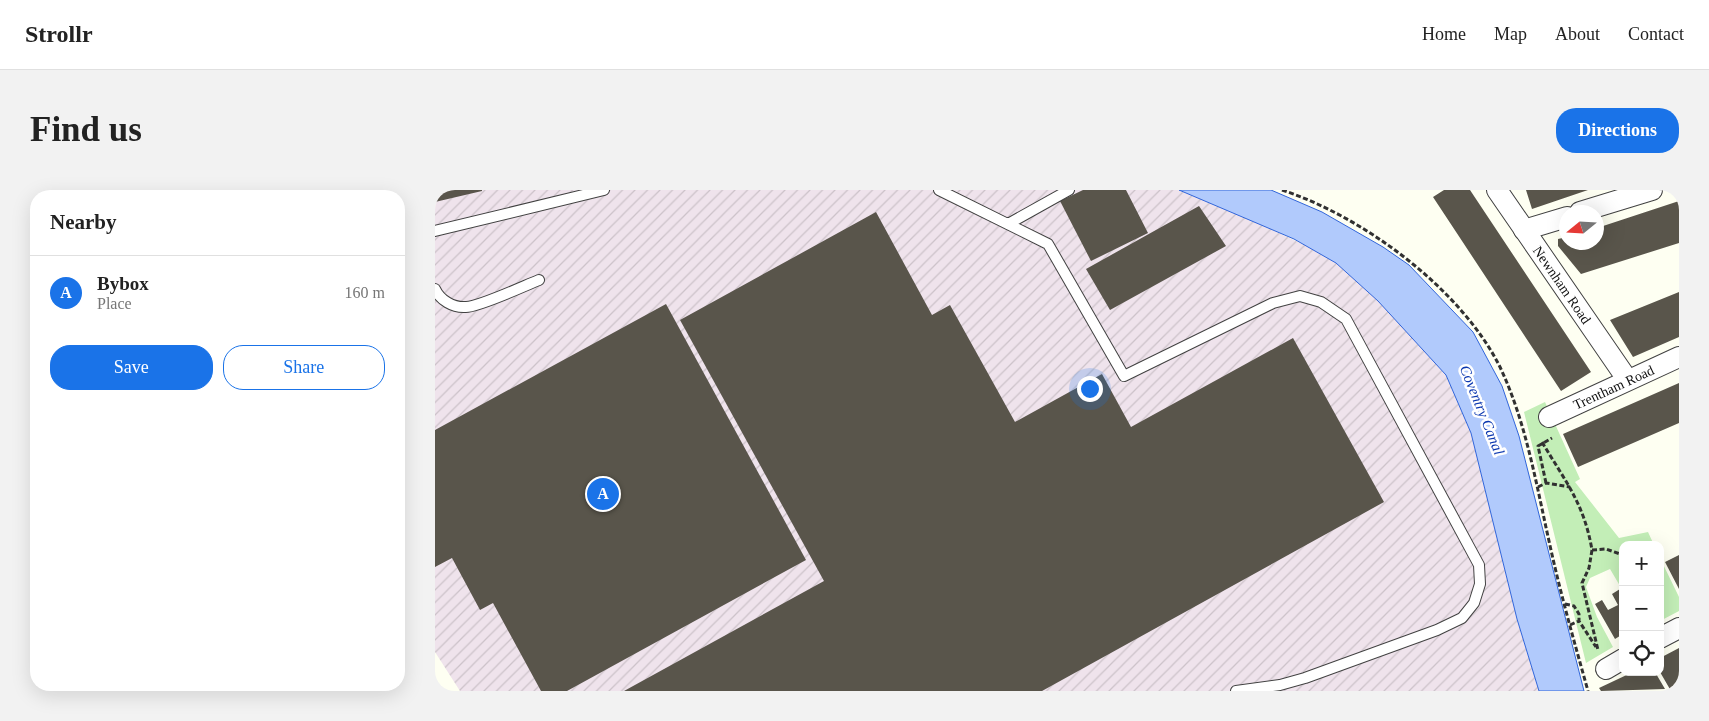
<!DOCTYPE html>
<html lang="en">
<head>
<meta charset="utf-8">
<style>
  body { margin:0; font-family:Georgia,serif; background:#f2f2f2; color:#222 }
  .controls { position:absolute; right:15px; bottom:15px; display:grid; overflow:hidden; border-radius:10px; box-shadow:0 5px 20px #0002 }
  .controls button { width:45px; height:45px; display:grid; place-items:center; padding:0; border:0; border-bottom:1px solid #e0e0e0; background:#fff; color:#222; font:25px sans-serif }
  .compass { position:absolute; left:1124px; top:15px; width:45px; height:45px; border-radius:50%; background:#fff; box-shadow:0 5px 20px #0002; rotate:252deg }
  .you { position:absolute; left:654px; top:198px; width:18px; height:18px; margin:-12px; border:4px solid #fff; border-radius:50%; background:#1a73e8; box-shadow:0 0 0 8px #1a73e833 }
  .badge { display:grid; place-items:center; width:32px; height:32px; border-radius:50%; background:#1a73e8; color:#fff; font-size:16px; font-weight:700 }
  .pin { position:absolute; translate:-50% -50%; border:2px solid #fff; box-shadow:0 1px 5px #0006 }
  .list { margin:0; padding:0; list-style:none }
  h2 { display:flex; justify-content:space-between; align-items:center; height:65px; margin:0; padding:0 20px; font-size:21px }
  h2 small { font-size:16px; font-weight:400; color:#767676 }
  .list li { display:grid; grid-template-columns:32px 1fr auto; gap:15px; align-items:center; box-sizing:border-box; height:75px; padding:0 20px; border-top:1px solid #e0e0e0 }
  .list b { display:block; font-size:19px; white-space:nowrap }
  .list p { margin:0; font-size:16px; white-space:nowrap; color:#767676 }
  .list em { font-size:16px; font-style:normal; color:#767676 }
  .actions { display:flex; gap:10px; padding:15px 20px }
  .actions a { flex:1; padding:11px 0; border:1px solid #1a73e8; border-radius:20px; text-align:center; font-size:18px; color:#1a73e8 }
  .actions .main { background:#1a73e8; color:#fff }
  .icon { flex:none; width:28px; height:28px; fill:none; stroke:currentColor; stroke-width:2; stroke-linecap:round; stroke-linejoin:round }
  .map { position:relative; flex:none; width:1244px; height:501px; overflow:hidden; border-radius:20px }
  header { display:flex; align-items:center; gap:30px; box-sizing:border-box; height:70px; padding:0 25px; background:#fff; border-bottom:1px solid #e0e0e0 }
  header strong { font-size:24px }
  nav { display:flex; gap:28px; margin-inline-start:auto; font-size:18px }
  .intro { display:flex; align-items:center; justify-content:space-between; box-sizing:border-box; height:120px; padding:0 30px }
  h1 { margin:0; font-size:35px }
  .button { padding:12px 22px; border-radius:20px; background:#1a73e8; color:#fff; font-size:18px; font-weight:700 }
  main { display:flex; gap:30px; padding:0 30px }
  aside { flex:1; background:#fff; border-radius:20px; box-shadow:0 5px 20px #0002 }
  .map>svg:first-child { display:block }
  .industrial { fill:url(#industrial-furrows) }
  .park { fill:#c3eeb7 }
  .water { fill:#b1cafc; stroke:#3165da }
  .building { fill:#59554b }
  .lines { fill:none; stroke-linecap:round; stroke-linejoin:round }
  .lane-casing { stroke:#424242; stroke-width:12 }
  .street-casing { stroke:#424242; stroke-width:22 }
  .path { stroke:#313131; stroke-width:3; stroke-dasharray:5 2.5; stroke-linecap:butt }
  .lane { stroke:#fff; stroke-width:10 }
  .street { stroke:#fff; stroke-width:20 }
  .labels { text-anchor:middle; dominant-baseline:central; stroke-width:5; stroke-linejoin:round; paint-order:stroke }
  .street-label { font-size:14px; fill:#0f0f0f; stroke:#fff }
  .water-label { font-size:15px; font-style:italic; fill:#0b37af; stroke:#fff }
</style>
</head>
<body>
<header>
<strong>Strollr</strong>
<nav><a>Home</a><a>Map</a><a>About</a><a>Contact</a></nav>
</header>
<div class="intro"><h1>Find us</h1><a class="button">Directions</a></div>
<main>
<aside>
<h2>Nearby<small></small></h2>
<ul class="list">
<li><span class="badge">A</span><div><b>Bybox</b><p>Place</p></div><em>160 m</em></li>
</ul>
<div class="actions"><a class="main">Save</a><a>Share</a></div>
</aside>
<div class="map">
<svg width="1244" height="501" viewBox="0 0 1244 501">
  <defs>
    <pattern id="industrial-furrows" width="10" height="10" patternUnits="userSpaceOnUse" patternTransform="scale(1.25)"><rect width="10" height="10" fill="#efe3ec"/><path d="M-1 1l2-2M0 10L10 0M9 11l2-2" fill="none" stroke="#ccc2c9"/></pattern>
  </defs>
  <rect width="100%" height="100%" fill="#fefff2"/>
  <!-- industrial -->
  <path class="industrial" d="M0 0H744L821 32 880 60 901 73 943 111 1011 185 1036 243 1082 429 1104 501H25L0 462Z"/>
  <!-- park -->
  <path class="park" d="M1110 212 1145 289 1140 292 1184 348 1213 342 1219 355H1188V401L1175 379 1155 388 1151 397 1162 427 1178 457 1151 473 1089 222Z
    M1225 368 1244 407V421L1225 431Z"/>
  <!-- water -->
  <path class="water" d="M744 0H836L887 22 948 57 974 75 1038 142 1067 196 1084 246 1149 501H1104L1082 429 1036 243 1011 185 943 111 901 73 859 49Z"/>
  <!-- building -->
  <path class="building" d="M0 0H47V1L0 12Z
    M648 0H691L713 43 656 71 625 11Z
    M1009 0H1035L1156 182 1126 201 998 7Z
    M1091 0H1153L1097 19Z
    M1244 11V53L1146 84 1123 56V49L1132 47V52H1162V38Z
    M764 16 791 56 675 120 651 79Z
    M441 22 497 125 515 115 580 232 667 184 696 237 858 148 949 312 607 501H189L389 391 245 130Z
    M1244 102V147L1198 167 1175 130Z
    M231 114 371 370 132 501H106L58 413 45 420 17 368 0 377V240Z
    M1244 193V233L1143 277 1128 244Z
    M1244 365V399L1230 372Z
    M1185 399 1188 403V444L1180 449 1160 414 1167 410 1173 420 1183 415 1177 404Z
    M1244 458V501H1236L1225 482V468Z
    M1198 482H1220L1230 499 1166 501 1164 498Z"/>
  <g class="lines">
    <!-- lane casing -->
    <g class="lane-casing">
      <path id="lane" d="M504 0 613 54 689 186 838 113 865 106 886 112 911 129 1044 375 1045 394 1039 413 1027 428 1002 440 870 488 845 495 801 501
        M573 34 634 0
        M0 41 169 0
        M0 99C5 110 18 118 31 117 44 117 89 96 104 90"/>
    </g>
    <!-- street casing -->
    <g class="street-casing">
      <g id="street">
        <path id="s1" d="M1062 0 1192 189"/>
        <path d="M1145 22 1217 0"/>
        <path d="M1089 40 1132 27"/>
        <path id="s2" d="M1114 227 1244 167"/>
        <path d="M1225 448 1244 438"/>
        <path d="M1171 479 1188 469"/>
      </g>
    </g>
    <!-- path -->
    <path class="path" d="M847 0C929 27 1026 99 1065 177 1091 232 1101 293 1114 351 1125 402 1139 451 1153 501
      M1107 252C1130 291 1149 313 1157 360L1171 359 1188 365
      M1111 293 1103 256 1117 248
      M1103 297 1111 293 1135 297
      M1157 360 1154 378 1147 393 1163 460
      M1225 413 1227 424
      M1130 414 1139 416 1144 424V431L1161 457
      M1135 435 1144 431"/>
    <!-- lane -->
    <use href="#lane" class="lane"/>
    <!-- street -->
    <use href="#street" class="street"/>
  </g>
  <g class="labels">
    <!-- street labels -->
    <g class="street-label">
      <text stroke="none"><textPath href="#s1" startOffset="115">Newnham Road</textPath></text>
      <text stroke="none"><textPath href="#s2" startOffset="71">Trentham Road</textPath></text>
    </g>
    <!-- water labels -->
    <g class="water-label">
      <text transform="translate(1047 220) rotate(68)">Coventry Canal</text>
    </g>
  </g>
</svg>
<div class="controls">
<button>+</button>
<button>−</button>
<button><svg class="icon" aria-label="locate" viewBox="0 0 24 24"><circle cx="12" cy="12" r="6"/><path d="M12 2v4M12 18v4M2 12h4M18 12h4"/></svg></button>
</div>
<svg class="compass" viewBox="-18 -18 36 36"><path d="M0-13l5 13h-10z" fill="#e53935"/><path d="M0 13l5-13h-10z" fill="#767676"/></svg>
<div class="you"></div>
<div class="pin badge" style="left:168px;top:304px">A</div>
</div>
</main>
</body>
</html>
